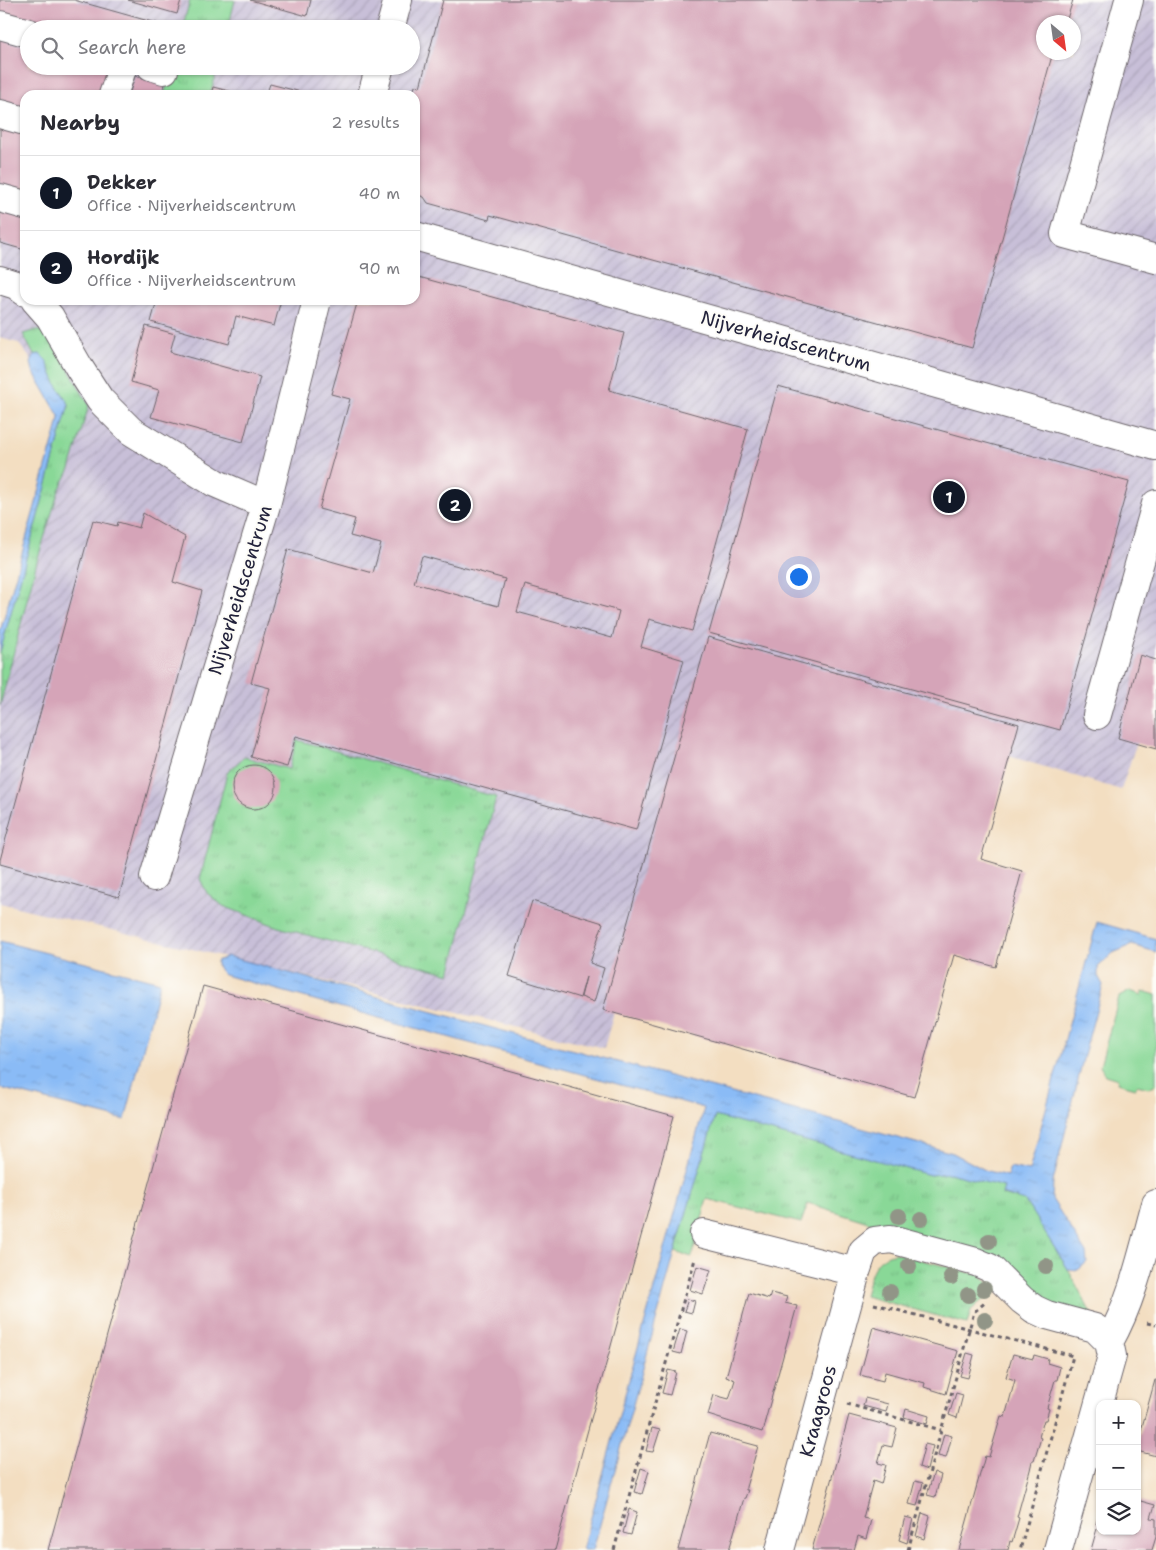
<!DOCTYPE html>
<html lang="en">
<head>
<meta charset="utf-8">
<style>
  body { margin:0; font-family:"Shantell Sans",sans-serif; background:#f2f2f3; color:#2b2b33 }
  .controls { position:absolute; right:15px; bottom:15px; display:grid; overflow:hidden; border-radius:10px; box-shadow:0 1px 4px #0004 }
  .controls button { width:45px; height:45px; display:grid; place-items:center; padding:0; border:0; border-bottom:1px solid #e1e1e2; background:#fff; color:#2b2b33; font:25px sans-serif }
  .compass { position:absolute; left:1036px; top:15px; width:45px; height:45px; border-radius:50%; background:#fff; box-shadow:0 1px 4px #0004; rotate:151deg }
  .you { position:absolute; left:798px; top:576px; width:18px; height:18px; margin:-12px; border:4px solid #fff; border-radius:50%; background:#1a73e8; box-shadow:0 0 0 8px #1a73e833 }
  .badge { display:grid; place-items:center; width:32px; height:32px; border-radius:50%; background:#111827; color:#fff; font-size:16px; font-weight:700 }
  .pin { position:absolute; translate:-50% -50%; border:2px solid #fff; box-shadow:0 1px 5px #0006 }
  .list { margin:0; padding:0; list-style:none }
  h2 { display:flex; justify-content:space-between; align-items:center; height:65px; margin:0; padding:0 20px; font-size:21px }
  h2 small { font-size:16px; font-weight:400; color:#7c7c81 }
  .list li { display:grid; grid-template-columns:32px 1fr auto; gap:15px; align-items:center; box-sizing:border-box; height:75px; padding:0 20px; border-top:1px solid #e1e1e2 }
  .list b { display:block; font-size:19px; white-space:nowrap }
  .list p { margin:0; font-size:16px; white-space:nowrap; color:#7c7c81 }
  .list em { font-size:16px; font-style:normal; color:#7c7c81 }
  .icon { flex:none; width:28px; height:28px; fill:none; stroke:currentColor; stroke-width:2; stroke-linecap:round; stroke-linejoin:round }
  .map { position:relative; flex:none; width:1156px; height:1550px; overflow:hidden }
  .search { position:absolute; background:#fff; box-shadow:0 1px 4px #0004; left:20px; top:20px; width:400px; height:55px; display:flex; align-items:center; gap:12px; box-sizing:border-box; padding:0 18px; border-radius:28px; color:#7c7c81; font-size:19px }
  .panel { position:absolute; background:#fff; box-shadow:0 1px 4px #0004; left:20px; top:90px; width:400px; height:215px; border-radius:15px }
  .map>svg:first-child { display:block }
  .industrial { fill:url(#industrial-furrows); fill-rule:evenodd }
  .grass { fill:url(#grass-tufts); stroke:#567d69 }
  .pitch { fill:#89d897; stroke:#567d69 }
  .water { fill:url(#water-ripples); stroke:#566e98 }
  .building { fill:#d5a4b8; fill-rule:evenodd }
  .lines { fill:none; stroke-linecap:round; stroke-linejoin:round }
  .minor-casing { stroke:#6b646a; stroke-width:30 }
  .path { stroke:#6b646a; stroke-width:3; stroke-dasharray:4 4; stroke-linecap:butt }
  .minor { stroke:#fff; stroke-width:28 }
  .tree { fill:#919587 }
  .labels { text-anchor:middle; dominant-baseline:central; stroke-width:4; stroke-linejoin:round; paint-order:stroke }
  .street-label { font-size:19px; fill:#22223b; stroke:#fdfcf7 }
</style>
</head>
<body>
<div class="map">
<svg width="1156" height="1550" viewBox="0 0 1156 1550">
  <defs>
    <pattern id="industrial-furrows" width="10" height="10" patternUnits="userSpaceOnUse" patternTransform="scale(1.25)"><rect width="10" height="10" fill="#c8bfd8"/><path d="M-1 1l2-2M0 10L10 0M9 11l2-2" fill="none" stroke="#aca4ba"/></pattern>
    <pattern id="grass-tufts" width="24" height="20" patternUnits="userSpaceOnUse" patternTransform="scale(1.25)"><rect width="24" height="20" fill="#89d897"/><path d="M3 7l-1-3M5 7V3M7 7l1-3M15 17l-1-3M17 17v-4M19 17l1-3" fill="none" stroke="#76b983"/></pattern>
    <pattern id="water-ripples" width="26" height="14" patternUnits="userSpaceOnUse" patternTransform="scale(1.25)"><rect width="26" height="14" fill="#8abbf6"/><path d="M2 4q2-2 4 0t4 0M15 11q2-2 4 0t4 0" fill="none" stroke="#77a0d4"/></pattern>
  </defs>
  <rect width="100%" height="100%" fill="#fdfcf7"/>
  <filter id="ink" filterUnits="userSpaceOnUse"><feTurbulence type="fractalNoise" baseFrequency=".02" numOctaves="2"/><feDisplacementMap in="SourceGraphic" scale="10" xChannelSelector="R" yChannelSelector="G"/><feConvolveMatrix kernelMatrix="1 2 1 2 8 2 1 2 1" color-interpolation-filters="sRGB"/></filter>
  <filter id="wash" filterUnits="userSpaceOnUse"><feTurbulence type="fractalNoise" baseFrequency=".0096" numOctaves="4" result="noise"/><feDisplacementMap in="SourceGraphic" scale="20" xChannelSelector="R" yChannelSelector="G"/><feGaussianBlur stdDeviation="1.12" result="paint"/><feColorMatrix in="noise" values="0 0 0 0 0 0 0 0 0 0 0 0 0 0 0 0 0 1.4 0 .05"/><feComposite in="paint" operator="in"/></filter>
  <g filter="url(#wash)">
    <rect width="100%" height="100%" fill="#f3dec1"/>
    <!-- industrial -->
    <path class="industrial" d="M0 0H1156V684L1121 790 711 666 604 1048 0 903V684L74 413 18 343 0 338ZM1044 22H1074V52H1044ZM29 29H411V66H29ZM25 95H415V300H25Z"/>
    <!-- grass -->
    <path class="grass" d="M190 0H235L228 29H182Z
      M172 66H218L210 95H164Z
      M36 330 47 332 89 405 70 469 59 490 37 561 0 706V652L69 404 56 384 46 360 40 354 34 355 23 334Z
      M297 740 496 797 450 974 278 927 223 906 207 893 200 879 227 773 244 757 289 769Z
      M715 1116 930 1175 949 1173 1004 1187 1002 1195 1025 1201 1068 1269 1093 1317 1036 1300 987 1254 868 1222 808 1203 801 1223 707 1199 692 1257 675 1252Z
      M895 1253 982 1276 994 1290 971 1310 967 1324 865 1296C871 1275 871 1259 895 1253Z"/>
    <!-- pitch -->
    <path class="pitch" d="M1130 991 1142 995 1143 991 1156 995V1084L1149 1088 1137 1085 1136 1088 1117 1083 1118 1079 1105 1075 1100 1066 1119 997Z"/>
    <!-- water -->
    <path class="water" d="M40 354 46 360 56 384 69 404 0 652V632L58 424 59 416 33 371 31 363 34 355Z
      M1097 922 1156 939V952L1132 945 1113 953 1098 967V976L1103 985 1085 1051 1053 1182 1052 1199 1086 1253 1087 1262 1078 1270 1068 1269 1025 1201 1002 1194 1004 1187 949 1173 930 1175 715 1116 675 1252 593 1550H582L704 1108 224 975C220 971 216 967 217 961L227 956 953 1153 985 1170 1007 1176 1010 1167 1029 1171Z
      M0 941 160 982 125 1120 0 1088Z"/>
    <g id="blocks">
      <!-- building -->
      <path class="building" d="M0 0H74L177 29H60L0 12Z
        M128 0H181L177 14Z
        M250 0H311L307 16Z
        M443 0H1073L1066 22H1044V52H1053L972 348 490 215 489 220 428 203 424 197 415 194V95H412L415 86 420 87Z
        M0 39 29 47V66H100L108 68 101 95H25V107L0 100Z
        M135 76 165 84 162 95H129Z
        M270 84 305 93 304 95H266Z
        M213 87 241 94V95H211Z
        M0 127 25 134V191L0 184Z
        M0 211 25 218V250L0 243Z
        M415 276 624 333 609 390 748 429 692 631 649 619 641 647 684 660 636 830 296 736 287 767 251 757 270 688 251 683 288 549 373 573 381 544 350 536 355 519 319 509 350 399 331 394 358 300H415ZM422 556 505 579 498 606 414 583ZM525 585 619 611 612 638 517 612Z
        M157 300H281L274 326 236 316 229 344 151 322Z
        M146 326 175 334 170 352 260 377 243 442 151 417 159 390 131 382Z
        M778 386 1129 482 1060 730 709 633Z
        M143 513 185 537 173 582 202 591 119 897 0 864V860L93 520 117 526 118 522 139 528Z
        M708 637 1019 724 981 859 1022 871 996 967 954 955 914 1097 603 1010Z
        M1140 655 1156 660V749L1118 738Z
        M232 787a22 22 0 1 1 44 0a22 22 0 1 1-44 0Z
        M532 901 603 923 590 963 604 968 594 1002 581 997 586 977 580 998 509 976Z
        M203 986 674 1116 555 1550H48Z
        M697 1266 711 1270 703 1294 690 1290Z
        M749 1293 769 1299 771 1293 787 1297 785 1303 797 1306 765 1421H766L764 1429H763L762 1432 708 1415 714 1395 729 1399 735 1380 726 1377Z
        M688 1299 695 1301 692 1313 684 1311Z
        M873 1327 958 1351 946 1394 924 1387 925 1383 885 1372 883 1381 860 1375Z
        M680 1329 687 1331 681 1354 673 1352Z
        M967 1353 974 1355 968 1378 960 1376Z
        M1013 1354 1033 1359 1034 1355 1048 1359 1047 1363 1060 1367 1057 1380H1055L1047 1408 1049 1409 1046 1420H1044L1039 1437 1041 1438 1034 1461H1032L1030 1470 1017 1517 1019 1518 1012 1542 1010 1541 1008 1550H959L985 1456 989 1457 1001 1416 1005 1417 1015 1380 1006 1377Z
        M668 1370 676 1372 670 1395 662 1393Z
        M1155 1380H1156V1456L1137 1451V1445Z
        M956 1393 963 1395 957 1418 949 1415Z
        M865 1398 888 1404 886 1412 863 1406Z
        M906 1409 929 1416 927 1424 904 1417Z
        M849 1415 897 1428 892 1447 883 1445 878 1463 886 1465 881 1484 873 1481 863 1518 871 1520 866 1539 858 1536 854 1550H812Z
        M652 1428 660 1430 653 1452 646 1451Z
        M710 1433 758 1446 746 1487V1490H748L745 1498H744L729 1550H678Z
        M944 1434 952 1436 946 1458 938 1456Z
        M925 1444 933 1446 927 1470 919 1467Z
        M641 1468 649 1471 642 1494 634 1492Z
        M934 1472 941 1475 935 1497 927 1495Z
        M915 1481 923 1483 917 1506 909 1504Z
        M1137 1500 1155 1505 1151 1518 1156 1519V1537L1152 1550H1091L1098 1525 1096 1524 1099 1514 1100 1531H1137Z
        M629 1509 637 1512 631 1535 623 1533Z
        M922 1513 930 1516 924 1539 916 1536Z
        M905 1517 913 1519 907 1543 899 1540Z"/>
    </g>
  </g>
  <g filter="url(#ink)">
    <use href="#blocks" fill-opacity="0" stroke="#6b646a" stroke-width="1"/>
    <g class="lines">
      <!-- minor casing -->
      <g class="minor-casing">
        <path id="minor" d="M1129 0 1065 234 1156 259
          M0 25 29 33
          M390 29 398 0
          M151 66 164 70
          M113 95 123 66
          M372 95 380 66
          M0 114 25 121
          M0 198 25 205
          M415 236 1156 446
          M0 280 16 285 25 292
          M35 300 50 317 80 369 100 400 131 431 215 483 266 505
          M1097 715 1156 504
          M154 877 266 505 317 300
          M704 1234 856 1272
          M1109 1342C1133 1299 1143 1251 1156 1204
          M780 1550 856 1272 863 1251 875 1241 891 1239 976 1262 990 1268 1022 1300 1034 1309 1047 1315 1095 1328 1109 1342 1112 1356 1058 1550"/>
      </g>
      <!-- path -->
      <path class="path" d="M874 1304 1073 1356 1020 1550
        M1147 1323 1156 1325
        M847 1404 941 1430
        M614 1550 695 1259
        M908 1550 974 1312 987 1301"/>
      <!-- minor -->
      <use href="#minor" class="minor"/>
    </g>
    <!-- trees -->
    <g class="tree">
      <circle cx="899" cy="1216" r="8"/>
      <circle cx="921" cy="1219" r="8"/>
      <circle cx="989" cy="1241" r="8"/>
      <circle cx="909" cy="1266" r="8"/>
      <circle cx="1046" cy="1266" r="8"/>
      <circle cx="951" cy="1277" r="8"/>
      <circle cx="984" cy="1289" r="8"/>
      <circle cx="890" cy="1292" r="8"/>
      <circle cx="968" cy="1295" r="8"/>
      <circle cx="985" cy="1320" r="8"/>
    </g>
  </g>
  <g class="labels">
    <!-- street labels -->
    <g class="street-label">
      <text transform="translate(786 341) rotate(16)">Nijverheidscentrum</text>
      <text transform="translate(240 590) rotate(-73)">Nijverheidscentrum</text>
      <text transform="translate(818 1411) rotate(-75)">Kraagroos</text>
    </g>
  </g>
</svg>
<div class="controls">
<button>+</button>
<button>−</button>
<button><svg class="icon" aria-label="layers" viewBox="0 0 24 24"><path d="M12 4l9 5-9 5-9-5zM3 14l9 5 9-5"/></svg></button>
</div>
<svg class="compass" viewBox="-18 -18 36 36"><path d="M0-13l5 13h-10z" fill="#e53935"/><path d="M0 13l5-13h-10z" fill="#7c7c81"/></svg>
<div class="you"></div>
<div class="pin badge" style="left:949px;top:497px">1</div>
<div class="pin badge" style="left:455px;top:505px">2</div>
<div class="search"><svg class="icon" aria-label="search" viewBox="0 0 24 24"><circle cx="10" cy="10" r="6"/><path d="M15 15l6 6"/></svg>Search here</div>
<section class="panel">
<h2>Nearby<small>2 results</small></h2>
<ul class="list">
<li><span class="badge">1</span><div><b>Dekker</b><p>Office · Nijverheidscentrum</p></div><em>40 m</em></li>
<li><span class="badge">2</span><div><b>Hordijk</b><p>Office · Nijverheidscentrum</p></div><em>90 m</em></li>
</ul>
</section>
</div>
</body>
</html>
